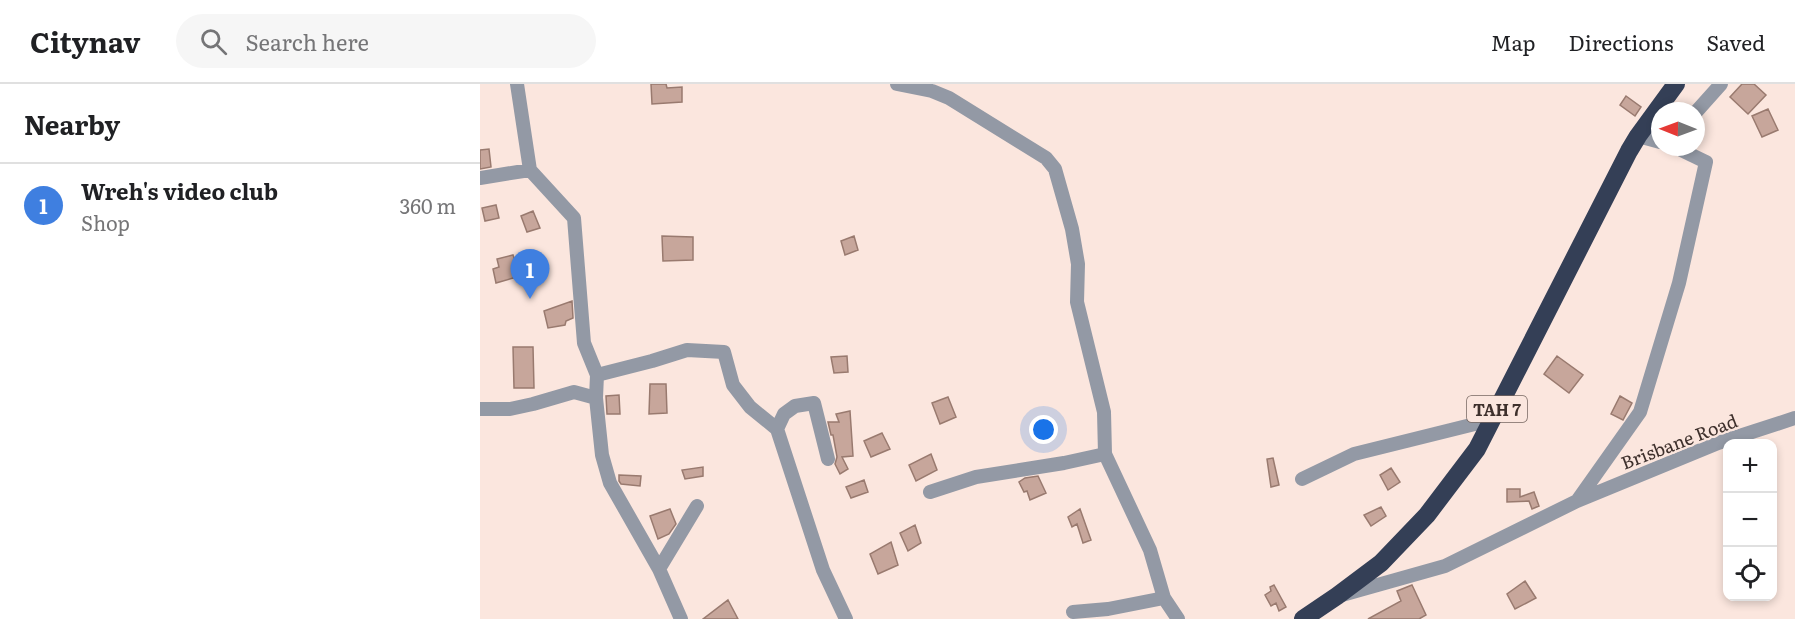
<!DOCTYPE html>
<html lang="en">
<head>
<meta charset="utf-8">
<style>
  body { margin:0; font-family:Literata,serif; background:#f6f6f6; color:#202124 }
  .controls { position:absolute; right:18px; bottom:18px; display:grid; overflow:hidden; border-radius:12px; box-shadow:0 3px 9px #0003 }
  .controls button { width:54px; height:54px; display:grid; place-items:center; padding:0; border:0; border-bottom:2px solid #e0e0e0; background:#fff; color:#202124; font:30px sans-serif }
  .compass { position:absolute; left:1171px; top:18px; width:54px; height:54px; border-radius:50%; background:#fff; box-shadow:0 3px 9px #0003; rotate:271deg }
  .you { position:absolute; left:564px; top:346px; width:21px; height:21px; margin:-15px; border:4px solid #fff; border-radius:50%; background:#1a73e8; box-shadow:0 0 0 9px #1a73e833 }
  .badge { display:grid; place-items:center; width:39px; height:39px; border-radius:50%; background:#2b53c2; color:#fff; font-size:20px; font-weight:700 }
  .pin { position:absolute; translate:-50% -50px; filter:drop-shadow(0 2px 3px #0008) }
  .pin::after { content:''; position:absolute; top:32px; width:21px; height:18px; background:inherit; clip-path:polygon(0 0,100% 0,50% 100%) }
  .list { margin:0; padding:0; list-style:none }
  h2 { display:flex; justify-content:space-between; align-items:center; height:78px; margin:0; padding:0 24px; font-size:26px }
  h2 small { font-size:20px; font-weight:400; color:#757577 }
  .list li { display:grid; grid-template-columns:39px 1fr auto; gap:18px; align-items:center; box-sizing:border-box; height:84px; padding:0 24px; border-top:2px solid #e0e0e0 }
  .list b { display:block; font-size:22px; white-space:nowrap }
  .list p { margin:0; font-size:20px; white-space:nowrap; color:#757577 }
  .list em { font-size:20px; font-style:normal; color:#757577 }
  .icon { flex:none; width:33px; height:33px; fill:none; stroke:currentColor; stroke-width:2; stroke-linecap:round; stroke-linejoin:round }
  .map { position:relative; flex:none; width:1315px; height:535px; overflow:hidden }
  header { display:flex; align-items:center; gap:36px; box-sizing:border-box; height:84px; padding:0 30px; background:#fff; border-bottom:2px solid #e0e0e0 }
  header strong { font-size:28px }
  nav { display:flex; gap:33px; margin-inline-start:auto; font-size:21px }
  .search { width:420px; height:54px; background:#f6f6f6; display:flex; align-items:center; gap:15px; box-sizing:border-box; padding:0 21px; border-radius:33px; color:#757577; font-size:22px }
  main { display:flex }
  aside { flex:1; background:#fff }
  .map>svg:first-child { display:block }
  .building { fill:#c7a69b; stroke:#997a6f; stroke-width:1.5 }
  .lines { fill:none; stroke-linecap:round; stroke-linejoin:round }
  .minor { stroke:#9399a5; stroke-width:14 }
  .highway { stroke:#343f56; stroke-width:18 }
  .labels { text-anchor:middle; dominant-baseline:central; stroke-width:4.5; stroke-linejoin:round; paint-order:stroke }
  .shield { fill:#fbe6de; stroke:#776761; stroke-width:1.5 }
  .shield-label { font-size:16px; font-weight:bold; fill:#3e302c }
  .street-label { font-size:18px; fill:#3e302c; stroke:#fbe6de }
</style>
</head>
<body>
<header>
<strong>Citynav</strong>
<div class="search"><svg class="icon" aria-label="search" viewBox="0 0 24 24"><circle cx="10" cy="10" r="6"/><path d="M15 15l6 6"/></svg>Search here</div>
<nav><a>Map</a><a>Directions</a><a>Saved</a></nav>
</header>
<main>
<aside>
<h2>Nearby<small></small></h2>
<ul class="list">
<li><span class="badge" style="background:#3f7fe0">1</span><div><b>Wreh's video club</b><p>Shop</p></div><em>360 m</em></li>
</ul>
</aside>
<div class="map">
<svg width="1315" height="535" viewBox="0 0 1315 535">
  <rect width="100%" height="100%" fill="#fbe6de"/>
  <!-- building -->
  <path class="building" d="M171 0H186L187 4 202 3V18L172 20Z
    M1262 0H1274L1286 11 1268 30 1250 13Z
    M1146 12 1161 23 1155 32 1140 21Z
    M1288 25 1298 46 1282 53 1272 32Z
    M9 65 11 83 0 85V66Z
    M16 121 19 134 5 137 2 124Z
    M53 127 60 144 47 148 41 132Z
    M182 152 213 153V176L183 177Z
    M374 152 378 166 365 171 361 157Z
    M33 171 40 192 16 199 13 185 19 183 17 175Z
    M92 217 93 234 86 237 85 241 68 244 64 227Z
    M33 263H53L54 304H34Z
    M367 272 368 288 354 289 351 273Z
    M1077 272 1103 291 1089 309 1064 290Z
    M170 300H186L187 329 169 330Z
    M139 311 140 330H127L126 312Z
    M1140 312 1152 319 1143 336 1131 330Z
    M468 313 476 333 460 340 452 319Z
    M370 327 373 372 362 373 368 385 360 390 355 380 357 373 353 351H351L348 338H359L356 330Z
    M402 349 410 365 391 373 384 357Z
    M451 370 457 386 436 397 429 381Z
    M793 374 799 401 791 403 787 375Z
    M223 383V392L205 395 202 386Z
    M911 384 920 398 908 406 900 391Z
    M139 391 161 392 160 402 141 400 139 397Z
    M558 392 566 409 550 416 547 407 544 408 539 398 545 394Z
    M384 396 388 408 371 414 366 403Z
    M1027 405H1040V413L1054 408 1059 422 1052 425 1049 417 1027 418Z
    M901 423 906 432 891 442 884 431Z
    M190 425 196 440 189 450 178 455 170 432Z
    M600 425 611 456 603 459 597 440 592 443 588 433Z
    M435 441 441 459 428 467 420 449Z
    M411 458 418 481 398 490 390 470Z
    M1045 497 1056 514 1035 525 1027 510Z
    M794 501 806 523 799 527 796 519 791 522 785 511 791 507 790 503Z
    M932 501 946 531 939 535H888L921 517 917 507Z
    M248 516 258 535H223Z"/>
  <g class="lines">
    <!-- minor -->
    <path class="minor" d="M37 0 50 86
      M417 0 452 7 469 14 566 74 575 85 592 145 598 180 597 218 624 328 625 370 670 466 684 514
      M1216 28 1241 0
      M1158 52 1180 58
      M0 94 50 86 94 134 104 259 117 291
      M0 325H30L53 320 94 308 116 314
      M348 375 334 319 315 322 304 330 297 345 343 486 366 535
      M822 395 874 370 1011 336
      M450 408 496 393 584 379 625 370
      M1097 417 1160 328 1199 199 1226 78 1195 63
      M179 485 217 422
      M862 511 965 482 1097 417 1238 359 1315 334
      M593 528 628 525 684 514 698 535
      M201 535 179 485 130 399 122 371 116 314 117 291 172 277 207 266 244 268 253 301 270 323 297 345"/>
    <!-- highway -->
    <path class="highway" d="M823 535 857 512 901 479 947 431 997 365 1149 67 1158 52 1196 0"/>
  </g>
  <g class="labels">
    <!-- shield labels -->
    <rect class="shield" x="987" y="312" width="60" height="26" rx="4.5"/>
    <g class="shield-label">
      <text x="1017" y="325">TAH 7</text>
    </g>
    <!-- street labels -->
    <g class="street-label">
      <text transform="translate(1199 357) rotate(-21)">Brisbane Road</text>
    </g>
  </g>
</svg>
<div class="controls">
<button>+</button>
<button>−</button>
<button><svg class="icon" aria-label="locate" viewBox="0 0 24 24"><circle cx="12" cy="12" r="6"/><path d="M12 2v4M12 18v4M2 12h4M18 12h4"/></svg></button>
</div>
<svg class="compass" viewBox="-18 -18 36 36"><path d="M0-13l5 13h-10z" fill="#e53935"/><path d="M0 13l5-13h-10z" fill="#757577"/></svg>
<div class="you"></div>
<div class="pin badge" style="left:50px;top:215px;background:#3f7fe0">1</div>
</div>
</main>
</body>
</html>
